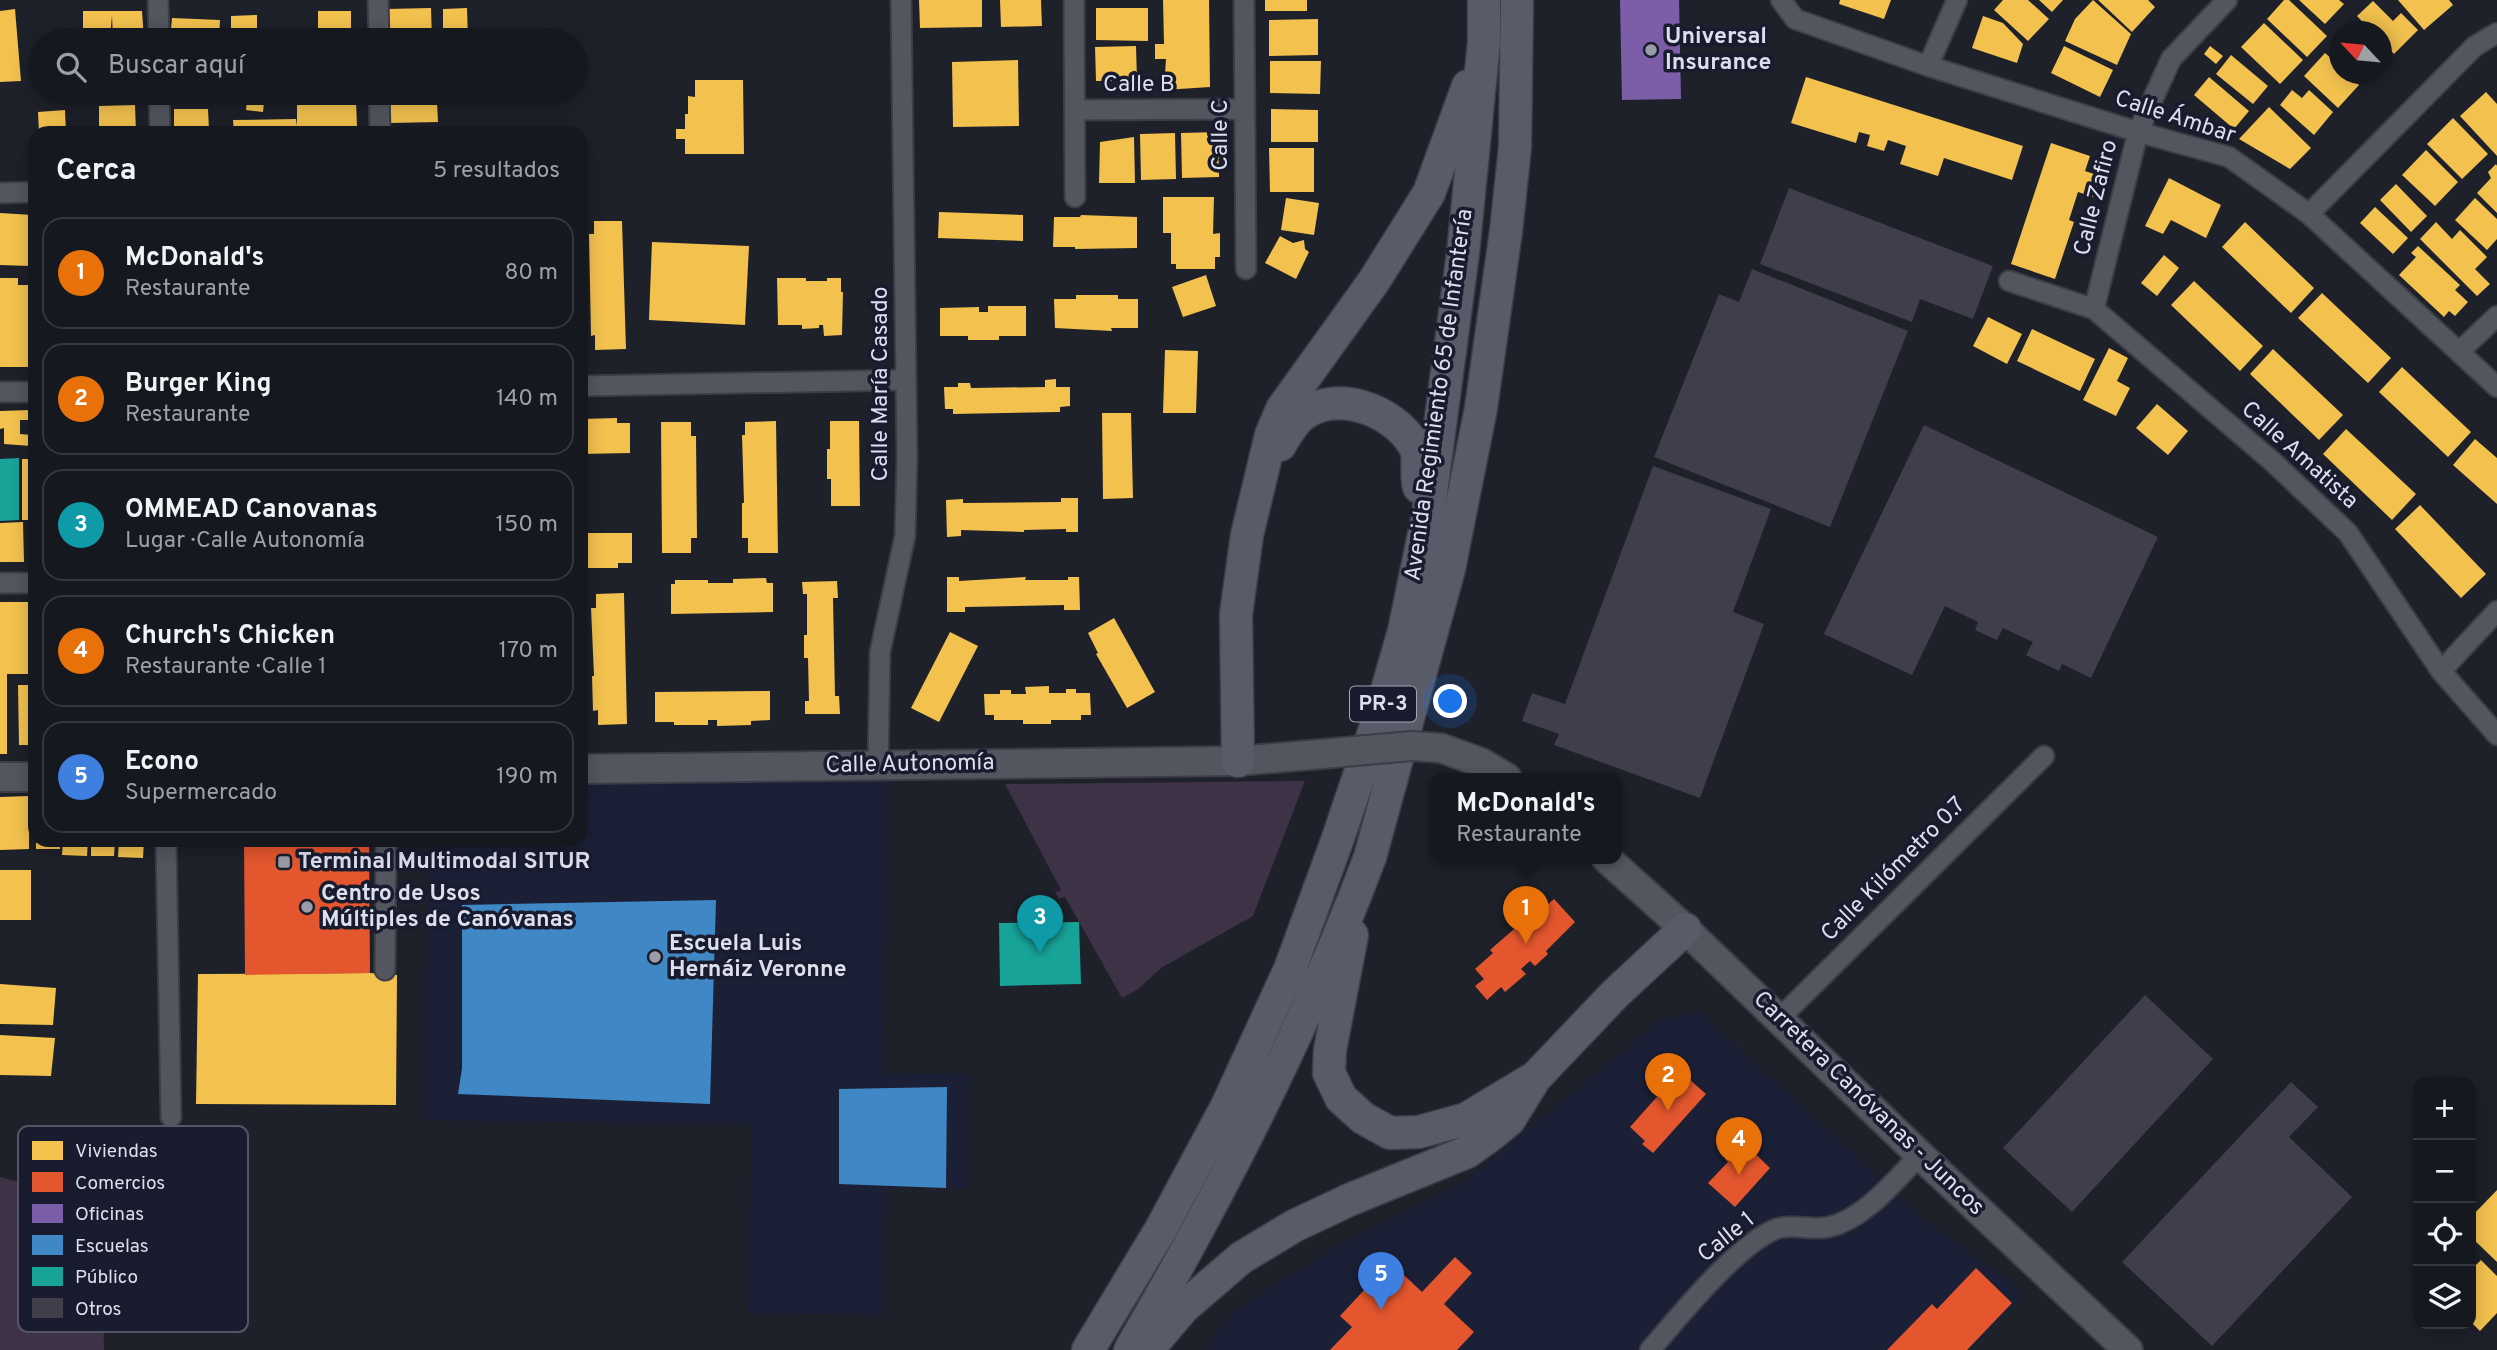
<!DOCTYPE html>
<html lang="es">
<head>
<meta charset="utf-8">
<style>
  body { margin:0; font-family:Overpass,sans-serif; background:#23252d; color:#f1f3f6 }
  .controls { position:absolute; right:21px; bottom:21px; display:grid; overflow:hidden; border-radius:14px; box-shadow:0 4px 18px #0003 }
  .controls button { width:63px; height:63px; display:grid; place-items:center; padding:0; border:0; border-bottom:2px solid #35373e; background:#161820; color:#f1f3f6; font:35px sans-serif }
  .compass { position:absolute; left:2329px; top:21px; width:63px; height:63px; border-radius:50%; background:#161820; box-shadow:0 4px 18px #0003; rotate:296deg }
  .you { position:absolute; left:1451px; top:702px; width:24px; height:24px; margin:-18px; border:5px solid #fff; border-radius:50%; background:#1a73e8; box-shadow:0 0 0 10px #1a73e833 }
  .badge { display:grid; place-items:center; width:46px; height:46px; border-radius:50%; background:#b45309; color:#fff; font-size:23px; font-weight:700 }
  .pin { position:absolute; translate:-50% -58px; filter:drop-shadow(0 2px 4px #0008) }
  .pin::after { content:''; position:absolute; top:37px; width:24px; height:21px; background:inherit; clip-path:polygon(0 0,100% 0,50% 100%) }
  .popup { position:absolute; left:1430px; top:773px; width:192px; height:91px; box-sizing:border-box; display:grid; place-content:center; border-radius:14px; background:#161820; filter:drop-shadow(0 2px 5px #0005); font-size:23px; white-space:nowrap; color:#9ea0a5 }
  .popup b { font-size:26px; color:#f1f3f6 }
  .popup::after { content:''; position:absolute; left:50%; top:100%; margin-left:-14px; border:14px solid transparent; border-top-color:#161820 }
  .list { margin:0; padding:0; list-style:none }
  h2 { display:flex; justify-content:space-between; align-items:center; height:91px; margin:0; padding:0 28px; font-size:30px }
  h2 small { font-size:23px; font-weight:400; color:#9ea0a5 }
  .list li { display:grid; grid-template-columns:46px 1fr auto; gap:21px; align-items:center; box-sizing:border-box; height:112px; margin:0 14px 14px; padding:0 14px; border:2px solid #35373e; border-radius:21px }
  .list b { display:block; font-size:26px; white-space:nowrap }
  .list p { margin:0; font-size:23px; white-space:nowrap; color:#9ea0a5 }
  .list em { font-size:23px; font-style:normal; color:#9ea0a5 }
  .icon { flex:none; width:38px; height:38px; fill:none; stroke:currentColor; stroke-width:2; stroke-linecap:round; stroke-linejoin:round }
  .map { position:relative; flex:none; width:2497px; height:1350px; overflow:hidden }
  .search { position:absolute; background:#161820; box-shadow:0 4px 18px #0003; left:28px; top:28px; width:560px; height:77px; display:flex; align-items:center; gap:18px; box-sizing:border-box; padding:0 24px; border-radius:38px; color:#9ea0a5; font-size:26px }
  .panel { position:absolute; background:#161820; box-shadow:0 4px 18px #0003; left:28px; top:126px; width:560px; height:721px; border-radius:21px }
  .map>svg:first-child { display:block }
  .built { fill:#1c2037 }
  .green { fill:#3e3246 }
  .homes { fill:#f2c14e }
  .shops { fill:#e4572e }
  .offices { fill:#7b5ea7 }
  .schools { fill:#3f88c5 }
  .public { fill:#17a398 }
  .building { fill:#3f3e4a }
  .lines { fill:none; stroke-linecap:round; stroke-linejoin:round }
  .street-casing { stroke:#3c3d46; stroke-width:23 }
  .secondary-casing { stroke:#3c3d46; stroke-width:32 }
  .primary-casing { stroke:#3c3d46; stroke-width:35 }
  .street { stroke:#54565f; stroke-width:19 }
  .secondary { stroke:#54565f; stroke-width:28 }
  .primary { stroke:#585c68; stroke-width:32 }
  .secondary-bridge-casing { stroke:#3c3d46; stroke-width:32; stroke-linecap:butt }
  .secondary-bridge { stroke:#54565f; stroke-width:28 }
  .poi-dot { fill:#9a9ca8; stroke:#191c2f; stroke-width:2.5 }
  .labels { text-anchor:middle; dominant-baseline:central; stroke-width:7; stroke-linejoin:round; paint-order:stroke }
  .shield { fill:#191c2f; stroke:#a2a4b3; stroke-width:2 }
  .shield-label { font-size:21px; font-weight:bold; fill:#dcdfec }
  .poi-label { font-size:23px; font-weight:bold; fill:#dcdfec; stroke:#191c2f; text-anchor:start }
  .street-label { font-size:23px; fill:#dcdfec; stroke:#191c2f }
  .key { fill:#191c2f; stroke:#545668; stroke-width:2 }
  .key-label { font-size:19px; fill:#dcdfec }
</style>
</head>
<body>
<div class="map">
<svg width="2497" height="1350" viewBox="0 0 2497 1350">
  <rect width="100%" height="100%" fill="#1e202a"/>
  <!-- built -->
  <path class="built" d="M589 769 888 773 882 1073 969 1075 966 1188 885 1187 883 1315 748 1313 752 1125 423 1120 429 840H587Z
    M1699 1012 1853 1153 1916 1214 2006 1279 2023 1295 1970 1350H1205L1218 1330 1236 1309 1336 1247 1462 1184 1662 1019Z"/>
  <!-- green -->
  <path class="green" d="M1305 781 1253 916 1161 968 1137 990 1122 998 1065 897 1059 899 1055 892 1061 890 1005 784Z
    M0 1177 39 1188 67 1211H102L104 1350H0Z"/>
  <!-- homes -->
  <path class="homes" d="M919 0H982V27L920 28Z
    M1000 0H1041L1042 26 1001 27Z
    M1163 0H1209L1210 87 1164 90 1166 59H1155V44H1164Z
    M1265 0H1307V11H1265Z
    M1840 0H1891L1884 19 1839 4Z
    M2003 0H2028L2049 19 2028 41 1994 10Z
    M2039 0H2063L2052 12Z
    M2093 0 2131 34 2117 65 2065 41 2075 19Z
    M2098 0H2148L2155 7 2132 32Z
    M2284 0H2289L2327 36 2307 57 2267 19Z
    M2299 0H2339L2344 4 2325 24Z
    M2398 0H2449L2453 5 2424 30Z
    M2373 1 2393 21 2401 13 2418 30 2394 54 2382 41V32H2372L2357 16Z
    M431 8 432 40H387V9Z
    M467 8 468 40H443V9Z
    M1096 8H1148V41L1096 40Z
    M15 9 21 81 0 82V11Z
    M83 11H142L144 40H113L112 15 110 40H83Z
    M318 11H351V35H318Z
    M257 15V40H231V16Z
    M1983 16 2003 23 2023 44 2017 63 1972 48Z
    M172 18 220 20 219 40H170Z
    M1318 19V55L1269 56V20Z
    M2264 23 2303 60 2280 84 2241 47Z
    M497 32H520V40H497Z
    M1136 46 1137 81H1096L1095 47Z
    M2064 46 2113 70 2100 97 2051 73Z
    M2210 46 2223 56 2216 64 2204 54Z
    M2325 53 2340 66V74H2347L2359 85 2338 108 2304 76Z
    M2231 55 2268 86 2253 104 2216 74Z
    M1018 60 1019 126 953 127 952 62Z
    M1270 61H1321L1320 94 1270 93Z
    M1806 77 2023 146 2012 180 1944 158 1938 176 1900 164 1906 146 1888 140 1884 151 1867 146 1870 135 1859 132 1856 143 1791 123Z
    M2209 77 2249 111 2234 129 2194 95Z
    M695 80H743L744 154H685V139H676V129H685V114H688V96L695 97Z
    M2292 90 2302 98 2309 90 2333 112 2314 135 2280 105Z
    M2486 92 2497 104V156L2460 116Z
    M102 93H134V97L102 98Z
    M174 93H213V101H174Z
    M248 93H265L263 112 246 110Z
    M497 93H521V104H497Z
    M356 101 357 127 297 128V133H234L233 120 296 119 297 126V102Z
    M437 102 438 122 390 123V103Z
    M135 105 136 133H99V106Z
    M2269 107 2311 148 2290 169 2239 139Z
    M174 109H208L209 130H174Z
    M1271 109 1318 110V142H1271Z
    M65 110 66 133H39L38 112Z
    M2453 118 2488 154 2462 179 2427 144Z
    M393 128 433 129V133H393Z
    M1218 132 1219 177 1182 178 1181 133Z
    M1175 133 1176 179 1141 180 1140 134Z
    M1134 137 1135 183H1099L1100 142Z
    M2051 143 2090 156 2085 171 2100 176 2093 197 2078 192 2069 220 2074 222 2055 279 2011 264Z
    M1269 148H1314V192H1270Z
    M2426 150 2458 182 2435 206 2402 175Z
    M2496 164 2497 166V213L2477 193 2491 178 2488 172Z
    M2169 178 2221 205 2206 238 2171 220 2163 234 2145 226Z
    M2396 184 2427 216 2411 232 2380 200Z
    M1163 197H1214L1213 234 1220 233V257H1215V269H1176V264H1171V233H1163Z
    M1286 198 1319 203 1314 235 1281 230Z
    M2475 198 2497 219V239L2487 250 2455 220Z
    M2375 207 2408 238 2393 254 2360 223Z
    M939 212 1023 215V241L938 238Z
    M0 213 33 215 30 266 0 265Z
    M1081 215 1137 217V248L1075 249V247H1053L1054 217H1080Z
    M594 221H622L626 349 595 350V335L591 336 589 234H594Z
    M2245 222 2314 288 2291 313 2222 247Z
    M2436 222 2452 239 2460 230 2487 257 2475 269 2490 284 2477 296 2420 239Z
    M1280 236 1293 243 1304 240 1305 249 1309 252 1296 279 1265 263Z
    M652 242 749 246 745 325 649 320Z
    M2418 246 2460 285 2455 290 2468 302 2455 316 2449 311 2444 317 2399 275 2416 257 2411 253Z
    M2164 255 2179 268 2157 296 2141 283Z
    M1206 275 1216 306 1183 317 1172 287Z
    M0 278H18V285H35V367H0Z
    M777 278H806V281H827V278H841V292H843L842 335 824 336 823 325H819V328L802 329V325H778Z
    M2194 281 2263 346 2240 371 2171 305Z
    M2322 293 2391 358 2368 383 2298 318Z
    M1076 295H1118V299H1138V328H1111L1112 331 1055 328 1054 299H1076Z
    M988 306H1026V336H999V340H968V336H940V308L979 307V312H988Z
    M1988 317 2022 334 2007 364 1973 346Z
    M2032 329 2095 359 2080 391 2017 361Z
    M2109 348 2128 358 2117 381 2130 388 2116 416 2083 400Z
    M2273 349 2343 415 2319 440 2250 374Z
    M1165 350 1198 351 1196 413H1163Z
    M2402 367 2471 432 2448 457 2379 392Z
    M1056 379V387H1070V406L1060 407V412L953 414V409H945L944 387H958V383H970L971 388 1045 387V380Z
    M2157 404 2188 431 2168 455 2136 428Z
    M31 410V420H20V434L32 435 31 446 4 444V428L0 429V411Z
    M1102 413H1131L1133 498 1103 499Z
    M617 418V423H630V453L581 454 582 419Z
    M776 421 778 553H748V538H742V503H744L742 435H745V422Z
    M830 421H859L860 506H831V479H827V449H830Z
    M661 422H691V436H696L697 538H691V553H662Z
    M2346 429 2416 494 2392 520 2323 454Z
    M2475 439 2497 458V504L2453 465Z
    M22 459H35V520H22Z
    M1061 498H1078V532H1066V529L1024 530V532L961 530V536L947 537 946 500 963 499V503L1061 502Z
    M2420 505 2486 574 2461 598 2395 529Z
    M23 522 24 562H0V523Z
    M581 533H632V563H618V568H584V566H581Z
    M947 577H959V581L1026 577 1025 580H1068V577H1079L1080 610H1064V605L965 607V612H947Z
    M766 578 767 583H773V612L671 614V584H675V580H708V583H733V579Z
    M837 581 838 598H833L835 696H839L840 714H805V701H809L808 658H804V635H807V594H803L802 582Z
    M624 593 627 724 598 725V710L593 711 592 676H594L591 608H596V594Z
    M0 602H35V674H7V754H0Z
    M1114 618 1155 692 1127 708 1096 654 1098 653 1088 633Z
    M950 632 978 646 939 722 911 708Z
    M18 685H35V745H19Z
    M1049 686V693H1066V689H1076V693H1090L1091 715H1081V720H1051V724H1023V720H994V715H985L984 694H1000V690H1011V694H1026L1025 687Z
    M770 691V720L751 721V725L717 726V720H708V725H674V722H655V692Z
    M29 796V849L0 850V797Z
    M36 840H60V849H36Z
    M63 840H88L87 856 62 855Z
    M91 840H115L114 856H91Z
    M119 840H144L143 858 118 857Z
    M0 870H31V920H0Z
    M370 973 397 975 396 1105 196 1104 198 974Z
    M0 984 56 988 53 1025 0 1024Z
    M0 1035 55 1038 51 1076 0 1075Z
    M2497 1190V1262L2471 1237V1217Z
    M2481 1260 2497 1276V1313L2480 1331 2471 1322V1270Z"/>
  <!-- shops -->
  <path class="shops" d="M244 840H369L370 973 245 975Z
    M1554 899 1575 922 1546 951 1548 954 1535 966 1530 961 1521 969 1526 974 1505 992 1501 987 1487 1000 1475 986 1484 979 1475 969 1493 953 1490 950 1537 909 1539 912Z
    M1680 1071 1706 1094 1653 1153 1642 1144 1645 1141 1630 1127Z
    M1741 1140 1770 1168 1735 1207 1708 1183 1728 1162 1725 1159Z
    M1455 1257 1472 1273 1444 1304 1474 1332 1457 1350H1330L1352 1327 1340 1316 1390 1262 1422 1292Z
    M1976 1268 2012 1303 1967 1350H1887L1932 1304 1937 1309Z"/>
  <!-- offices -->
  <path class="offices" d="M1620 0H1679L1681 99 1622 100Z"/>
  <!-- schools -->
  <path class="schools" d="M716 900 710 1104 458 1094 462 1068V905Z
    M947 1087 946 1188 839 1184V1089Z"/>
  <!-- public -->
  <path class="public" d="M19 458V520L0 521V459Z
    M1079 922 1081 984 1000 986 999 923Z"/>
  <!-- building -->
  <path class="building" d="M1789 188 1993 266 1973 319 1920 299 1912 322 1760 264Z
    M1752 269 1908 331 1830 527 1654 457 1719 294 1739 302Z
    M1924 425 2158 537 2091 678 2062 664 2059 671 2026 655 2033 642 2003 628 1997 640 1975 630 1978 622 1945 606 1912 675 1824 634Z
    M1653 466 1771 509 1733 612 1764 624 1700 798 1554 745 1559 734 1522 721 1532 693 1565 704Z
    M2145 995 2213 1059 2072 1212 2003 1148Z
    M2291 1082 2318 1107 2289 1137 2352 1197 2212 1346 2122 1262Z"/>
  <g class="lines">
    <!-- street casing -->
    <g class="street-casing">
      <path id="street" d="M158 0 159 40
        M378 0 379 40
        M1074 0 1075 197
        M1244 0 1246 269
        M1781 0 1795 19 1928 66 2138 132 2229 157 2309 214 2497 387
        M1928 66 1957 0
        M159 93 160 133
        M379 93 380 133
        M1076 110 1245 109
        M0 193 35 192
        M2309 214 2475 46 2497 33
        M2009 281 2094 309 2273 462 2348 533 2441 671 2497 735
        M2094 309 2138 132 2171 59 2227 0
        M2459 352 2497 316
        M581 386 905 380
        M0 392H35
        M0 583H35
        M2441 671 2497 611
        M878 765 880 652 905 536 907 458 901 0
        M166 840 171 1117
        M385 970 386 840
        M1779 1019 2044 756
        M1650 1350C1679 1317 1736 1245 1776 1229 1793 1223 1813 1231 1829 1227 1866 1218 1894 1181 1920 1155"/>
    </g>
    <!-- secondary casing -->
    <g class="secondary-casing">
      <path id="secondary" d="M1441 748 1482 763 1507 778
        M581 769 1238 761 1310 755
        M0 777H35
        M1606 858 1685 929 1920 1155 2128 1350"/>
    </g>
    <!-- primary casing -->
    <g class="primary-casing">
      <path id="primary" d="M1280 445C1286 435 1293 422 1302 415 1337 389 1393 410 1414 445 1421 456 1415 475 1419 487
        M1238 761 1236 614 1247 535 1271 435 1282 409 1374 281 1429 193 1468 86
        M1352 935 1330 1050 1329 1073 1341 1098 1363 1118 1390 1133 1419 1132 1466 1119 1531 1080
        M1148 1349 1183 1308 1241 1258 1294 1226 1349 1200 1467 1152 1492 1134 1509 1120 1535 1078 1615 994 1685 929
        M1088 1350 1161 1229 1227 1106 1290 969 1337 841 1381 711 1404 631 1428 515 1463 253 1484 42V0
        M1130 1350C1222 1192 1306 1028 1370 857L1449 569 1481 408 1506 231 1515 147 1517 0"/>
    </g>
    <!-- street -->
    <use href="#street" class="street"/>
    <!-- secondary -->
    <use href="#secondary" class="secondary"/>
    <!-- primary -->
    <use href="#primary" class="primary"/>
    <!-- secondary-bridge casing -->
    <g class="secondary-bridge-casing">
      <path id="secondary-bridge" d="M1310 755 1412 746 1441 748"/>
    </g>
    <!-- secondary-bridge -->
    <use href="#secondary-bridge" class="secondary-bridge"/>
  </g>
  <!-- markers -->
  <g class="poi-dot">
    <circle cx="1651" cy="50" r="7"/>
    <rect x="277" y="855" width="14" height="14" rx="3.5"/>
    <circle cx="307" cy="907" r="7"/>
    <circle cx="655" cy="957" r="7"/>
  </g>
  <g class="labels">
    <!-- shield labels -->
    <rect class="shield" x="1350" y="686.5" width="66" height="35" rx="5"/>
    <g class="shield-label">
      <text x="1383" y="704">PR-3</text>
    </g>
    <!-- poi labels -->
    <g class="poi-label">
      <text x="1665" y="37">Universal<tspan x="1665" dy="26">Insurance</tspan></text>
      <text x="298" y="862">Terminal Multimodal SITUR</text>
      <text x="321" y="894">Centro de Usos<tspan x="321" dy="26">Múltiples de Canóvanas</tspan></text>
      <text x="669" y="944">Escuela Luis<tspan x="669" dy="26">Hernáiz Veronne</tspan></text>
    </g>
    <!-- street labels -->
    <g class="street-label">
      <text x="1139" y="85">Calle B</text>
      <text transform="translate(2175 118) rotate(18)">Calle Ámbar</text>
      <text transform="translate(1221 135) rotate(-90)">Calle C</text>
      <text transform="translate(2097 198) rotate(-76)">Calle Zafiro</text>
      <text transform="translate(881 384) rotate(-90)">Calle María Casado</text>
      <text transform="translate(1440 395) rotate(-82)">Avenida Regimiento 65 de Infantería</text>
      <text transform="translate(2299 456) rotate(42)">Calle Amatista</text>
      <text transform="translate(910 765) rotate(-1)">Calle Autonomía</text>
      <text transform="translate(1894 870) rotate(-45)">Calle Kilómetro 0.7</text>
      <text transform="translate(1868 1104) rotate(44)">Carretera Canóvanas - Juncos</text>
      <text transform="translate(1727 1238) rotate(-39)">Calle 1</text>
    </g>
  </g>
  <!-- legend -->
  <rect x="18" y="1126" width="230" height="206" rx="10" class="key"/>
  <rect x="32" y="1141" width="31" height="19" fill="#f2c14e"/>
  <rect x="32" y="1172" width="31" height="20" fill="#e4572e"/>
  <rect x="32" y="1204" width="31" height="19" fill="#7b5ea7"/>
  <rect x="32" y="1235" width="31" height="20" fill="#3f88c5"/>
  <rect x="32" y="1267" width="31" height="19" fill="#17a398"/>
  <rect x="32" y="1298" width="31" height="20" fill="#3f3e4a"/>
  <g class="key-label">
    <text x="75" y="1157">Viviendas</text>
    <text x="75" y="1189">Comercios</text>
    <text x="75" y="1220">Oficinas</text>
    <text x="75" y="1252">Escuelas</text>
    <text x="75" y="1283">Público</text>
    <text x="75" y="1315">Otros</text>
  </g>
</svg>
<div class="controls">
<button>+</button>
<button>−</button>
<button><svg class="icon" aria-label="locate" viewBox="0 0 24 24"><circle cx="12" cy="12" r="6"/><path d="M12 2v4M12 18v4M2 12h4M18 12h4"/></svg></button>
<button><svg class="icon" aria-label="layers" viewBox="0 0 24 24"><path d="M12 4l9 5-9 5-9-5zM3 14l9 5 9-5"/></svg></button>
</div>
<svg class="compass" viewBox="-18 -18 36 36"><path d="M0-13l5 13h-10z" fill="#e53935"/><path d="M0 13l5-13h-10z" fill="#9ea0a5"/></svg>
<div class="you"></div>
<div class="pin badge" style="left:1526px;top:944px;background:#e8710a">1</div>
<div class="popup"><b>McDonald's</b>Restaurante</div>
<div class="pin badge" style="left:1668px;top:1111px;background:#e8710a">2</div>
<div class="pin badge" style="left:1040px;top:953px;background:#0f9aa8">3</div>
<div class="pin badge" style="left:1739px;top:1175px;background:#e8710a">4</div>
<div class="pin badge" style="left:1381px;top:1310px;background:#3f7fe0">5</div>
<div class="search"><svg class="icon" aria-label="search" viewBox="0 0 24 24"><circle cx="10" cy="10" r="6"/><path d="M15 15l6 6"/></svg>Buscar aquí</div>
<section class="panel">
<h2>Cerca<small>5 resultados</small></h2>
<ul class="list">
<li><span class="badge" style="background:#e8710a">1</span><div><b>McDonald's</b><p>Restaurante</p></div><em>80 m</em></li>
<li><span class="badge" style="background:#e8710a">2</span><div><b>Burger King</b><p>Restaurante</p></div><em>140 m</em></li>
<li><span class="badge" style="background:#0f9aa8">3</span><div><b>OMMEAD Canovanas</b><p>Lugar · Calle Autonomía</p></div><em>150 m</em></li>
<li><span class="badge" style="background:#e8710a">4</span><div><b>Church's Chicken</b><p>Restaurante · Calle 1</p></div><em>170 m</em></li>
<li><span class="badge" style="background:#3f7fe0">5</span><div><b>Econo</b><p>Supermercado</p></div><em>190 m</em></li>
</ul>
</section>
</div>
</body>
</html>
